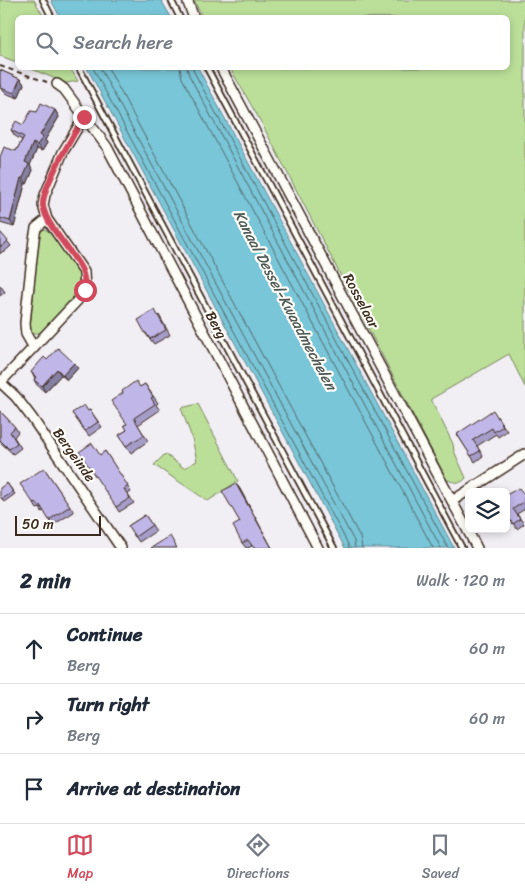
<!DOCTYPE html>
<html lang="en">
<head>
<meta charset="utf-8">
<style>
  body { margin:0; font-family:Sriracha,sans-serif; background:#f2f2f3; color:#1f2937 }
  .controls { position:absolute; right:15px; bottom:15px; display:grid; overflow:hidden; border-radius:8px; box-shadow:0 2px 8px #0003 }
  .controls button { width:45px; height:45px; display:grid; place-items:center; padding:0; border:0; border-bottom:1px solid #e0e1e3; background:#fff; color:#1f2937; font:25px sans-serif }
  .scale { position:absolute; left:15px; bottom:12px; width:86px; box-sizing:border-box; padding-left:5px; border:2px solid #3b2a1e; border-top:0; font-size:14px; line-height:18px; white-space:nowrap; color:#3b2a1e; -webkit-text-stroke:4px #fdfcf7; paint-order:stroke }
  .stop { position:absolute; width:15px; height:15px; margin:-11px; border:4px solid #d1495b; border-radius:50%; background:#fff }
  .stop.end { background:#d1495b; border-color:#fff; box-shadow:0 1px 5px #0008 }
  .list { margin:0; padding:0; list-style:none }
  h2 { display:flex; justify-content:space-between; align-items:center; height:65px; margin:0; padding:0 20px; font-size:21px }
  h2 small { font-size:16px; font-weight:400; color:#747a83 }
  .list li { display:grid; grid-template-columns:32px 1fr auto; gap:15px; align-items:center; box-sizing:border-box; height:70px; padding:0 20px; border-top:1px solid #e0e1e3 }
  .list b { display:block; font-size:19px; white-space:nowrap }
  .list p { margin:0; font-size:16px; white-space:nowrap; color:#747a83 }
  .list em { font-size:16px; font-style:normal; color:#747a83 }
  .icon { flex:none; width:28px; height:28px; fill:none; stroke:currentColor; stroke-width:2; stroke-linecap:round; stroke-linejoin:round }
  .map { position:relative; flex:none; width:525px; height:548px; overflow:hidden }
  .search { position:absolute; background:#fff; box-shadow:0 2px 8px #0003; left:15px; right:15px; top:15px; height:55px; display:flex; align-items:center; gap:12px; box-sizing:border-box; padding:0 18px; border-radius:8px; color:#747a83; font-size:19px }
  .sheet { height:275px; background:#fff }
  nav { display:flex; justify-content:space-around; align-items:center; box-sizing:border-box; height:70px; border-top:1px solid #e0e1e3; background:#fff; font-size:14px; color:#747a83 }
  nav a { display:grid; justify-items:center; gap:2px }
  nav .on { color:#d1495b }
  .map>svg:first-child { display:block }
  .green { fill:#bbdf99; stroke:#7b845c }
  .water { fill:#79c6d9; stroke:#60888e }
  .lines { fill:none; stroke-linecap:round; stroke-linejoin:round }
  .shore { stroke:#546869; stroke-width:1 }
  .lane-casing { stroke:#3b2a1e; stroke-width:8 }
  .street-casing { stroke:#3b2a1e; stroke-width:12 }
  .path { stroke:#3b2a1e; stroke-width:2; stroke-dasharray:5 4; stroke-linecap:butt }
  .lane { stroke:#fdfcf7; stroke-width:4.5 }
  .street { stroke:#fdfcf7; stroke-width:9 }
  .wall { fill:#a59dc8; stroke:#3b2a1e }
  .shaded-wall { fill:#8680a2; stroke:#3b2a1e }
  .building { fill:#c0b7e8; stroke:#3b2a1e }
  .route { stroke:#d1495b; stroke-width:6 }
  .labels { text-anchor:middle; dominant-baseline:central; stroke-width:4.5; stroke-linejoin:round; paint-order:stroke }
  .street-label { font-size:14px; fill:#3b2a1e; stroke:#fdfcf7 }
  .water-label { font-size:15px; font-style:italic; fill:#4e5956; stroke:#fdfcf7 }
</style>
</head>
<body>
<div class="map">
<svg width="525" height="548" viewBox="0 0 525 548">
  <rect width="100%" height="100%" fill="#f1eef4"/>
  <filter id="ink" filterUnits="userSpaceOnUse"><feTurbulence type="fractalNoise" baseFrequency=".02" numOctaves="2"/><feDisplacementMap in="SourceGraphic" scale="10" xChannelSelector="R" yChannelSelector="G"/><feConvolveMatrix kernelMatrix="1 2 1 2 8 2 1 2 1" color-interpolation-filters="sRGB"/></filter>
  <g filter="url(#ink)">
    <!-- green -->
    <path class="green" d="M0 0H34L44 17 18 18 17 62 0 56Z
      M194 0H525V387L509 354 431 399 453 444 454 451 466 478C461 485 454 482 447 480L262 124 230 68H508V18L202 17Z
      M29 68H70L78 81 66 83Z
      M43 229 49 231 79 272V292L42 333H32L30 327 39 235Z
      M198 404 238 481 208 501 154 465 165 454 184 468 197 461 192 438 181 408Z"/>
    <!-- water -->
    <path class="water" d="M51 0H161L171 17H60Z
      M87 68H198L454 548H345Z"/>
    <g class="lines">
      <!-- shore -->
      <path class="shore" d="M93 68 348 544 349 548
        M100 68 354 541 355 548
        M108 68 360 537 362 548
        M180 68 182 78 433 548
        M187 68 189 75 441 548
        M193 68 194 72 448 548"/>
      <!-- lane casing -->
      <g class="lane-casing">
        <path id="lane" d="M43 0 52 18
          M171 0 180 18
          M79 68 334 548
          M207 68 462 548"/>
      </g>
      <!-- street casing -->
      <g class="street-casing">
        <path id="street" d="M187 0 194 18
          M221 68 477 548
          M57 84 64 89 107 147 318 548
          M34 348 26 334 25 323 34 239 36 228 47 219 43 205 45 195 63 152 84 117
          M0 382 16 397 32 418 121 548
          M0 383 77 301 85 290 84 272 47 219
          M452 501 525 454"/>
      </g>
      <!-- path -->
      <path class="path" d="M0 66 47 82"/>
      <!-- lane -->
      <use href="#lane" class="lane"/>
      <!-- street -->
      <use href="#street" class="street"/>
    </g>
    <!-- wall -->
    <path class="wall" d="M0 70 20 79 24 84 18 98 5 93 3 90 0 88Z
      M55 110 59 117 45 140 47 143 42 151 37 149 30 165 33 170 27 184H25L14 227 0 223V157L16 151 22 140 15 136 11 130 23 125 37 112Z
      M0 232 11 246 4 252 3 251 0 254Z
      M0 285 5 292 0 296Z
      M159 315 170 335 154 344 145 333Z
      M47 360 78 368 67 380 61 375 45 392 37 385 34 380 35 378 31 372Z
      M145 384 158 403 156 405 160 410 138 425 148 441 131 453 119 435 127 430V424L140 387Z
      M90 410 102 427 89 436 72 413 88 411Z
      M0 411 15 427 18 432 14 437 21 448 13 454 0 442Z
      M496 415 507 431 498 437 496 434 477 446 483 456 475 462 457 434Z
      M105 451 131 492 128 494 134 503 119 512 116 507 100 455Z
      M44 468 74 512 53 525 44 511 42 512 40 508 37 509 34 504Z
      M7 483 15 494 4 502 0 496Z
      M236 484 240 489 252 546 248 548H246L242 543Z
      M506 495 525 496V509L517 514 524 524 517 529 510 519 506 521Z
      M145 515 156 531 139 542 128 526Z"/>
    <!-- shaded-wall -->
    <path class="shaded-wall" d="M20 79 24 84 18 98 14 93Z
      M55 110 59 117 45 140 47 143 42 151 37 145 40 135Z
      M33 143 37 149 30 165 33 170 27 184 23 178 25 162Z
      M21 178 25 184 14 227 10 221Z
      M74 363 78 368 67 380 63 375Z
      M57 369 61 375 45 392 42 386Z
      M236 484 240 489 272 548Z"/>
    <!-- building -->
    <path class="building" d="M0 70 20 79 14 93 1 88 2 86 0 85Z
      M41 103 55 110 40 135 43 137 37 145 33 143 25 162 29 164 23 178H21L10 221 0 218V157L4 147 16 151 24 137 11 130 16 121 23 125 31 111 37 112Z
      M0 232 8 241 1 247 0 246Z
      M155 310 166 330 150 339 146 333H145L138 320Z
      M58 348 74 363 63 375 57 369 42 386 34 380 36 377 31 372 44 357 47 360Z
      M136 381 140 387 145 384 153 397 151 398 155 404 134 418 144 435 126 446 119 435 127 430 124 425 127 424 111 401 123 393 122 391Z
      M84 405 88 411 90 410 98 422 85 431 72 413Z
      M493 410 503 426 494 432 492 428 473 440 480 451 471 456 457 434Z
      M0 411 15 427 10 432 17 443 9 449 0 440Z
      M92 443 100 455 105 451 128 486 124 489 130 498 116 507 79 452Z
      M44 468 70 506 49 520 40 505 39 506 36 502 34 504 20 484Z
      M7 483 13 492 2 499 0 496V488Z
      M236 484 272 548H254L248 540 242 543 233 526 240 522 222 491Z
      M519 488 525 496V498L523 499 525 501 513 509 520 519 513 524 506 514V495Z
      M145 515 152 525 135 537 128 526Z
      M170 536 177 548H151Z"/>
  </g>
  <g class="lines" filter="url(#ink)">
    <!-- route -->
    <path class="route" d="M84 117C74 134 41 188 43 206 46 222 59 236 68 249 79 265 85 269 85 290"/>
  </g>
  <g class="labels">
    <!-- street labels -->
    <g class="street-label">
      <text transform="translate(361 301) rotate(62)">Rosselaar</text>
      <text transform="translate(216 325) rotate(62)">Berg</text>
      <text transform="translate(74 455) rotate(55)">Bergeinde</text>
    </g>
    <!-- water labels -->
    <g class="water-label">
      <text transform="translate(285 300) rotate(62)">Kanaal Dessel-Kwaadmechelen</text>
    </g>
  </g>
</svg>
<div class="controls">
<button><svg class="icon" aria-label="layers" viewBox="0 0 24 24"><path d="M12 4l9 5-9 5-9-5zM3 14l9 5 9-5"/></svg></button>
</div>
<div class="scale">50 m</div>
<div class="stop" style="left:85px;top:290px"></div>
<div class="stop end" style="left:84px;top:117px"></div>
<div class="search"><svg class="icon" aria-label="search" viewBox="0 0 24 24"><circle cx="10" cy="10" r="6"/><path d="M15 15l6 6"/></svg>Search here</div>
</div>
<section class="sheet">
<h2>2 min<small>Walk · 120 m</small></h2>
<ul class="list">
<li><svg class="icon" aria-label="ahead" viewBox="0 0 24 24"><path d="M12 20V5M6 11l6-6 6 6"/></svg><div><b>Continue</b><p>Berg</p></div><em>60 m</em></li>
<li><svg class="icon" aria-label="right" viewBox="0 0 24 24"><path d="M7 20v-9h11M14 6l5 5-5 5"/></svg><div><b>Turn right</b><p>Berg</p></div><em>60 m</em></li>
<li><svg class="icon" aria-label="arrive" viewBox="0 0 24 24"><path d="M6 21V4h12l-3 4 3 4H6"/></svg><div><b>Arrive at destination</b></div></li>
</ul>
</section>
<nav>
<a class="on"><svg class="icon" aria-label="map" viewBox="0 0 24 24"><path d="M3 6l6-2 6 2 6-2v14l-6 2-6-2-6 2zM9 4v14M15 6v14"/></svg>Map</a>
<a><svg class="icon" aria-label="directions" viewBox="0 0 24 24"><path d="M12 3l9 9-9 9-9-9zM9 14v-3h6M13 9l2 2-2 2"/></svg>Directions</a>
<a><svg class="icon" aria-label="saved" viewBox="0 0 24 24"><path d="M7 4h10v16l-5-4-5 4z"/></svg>Saved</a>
</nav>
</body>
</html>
